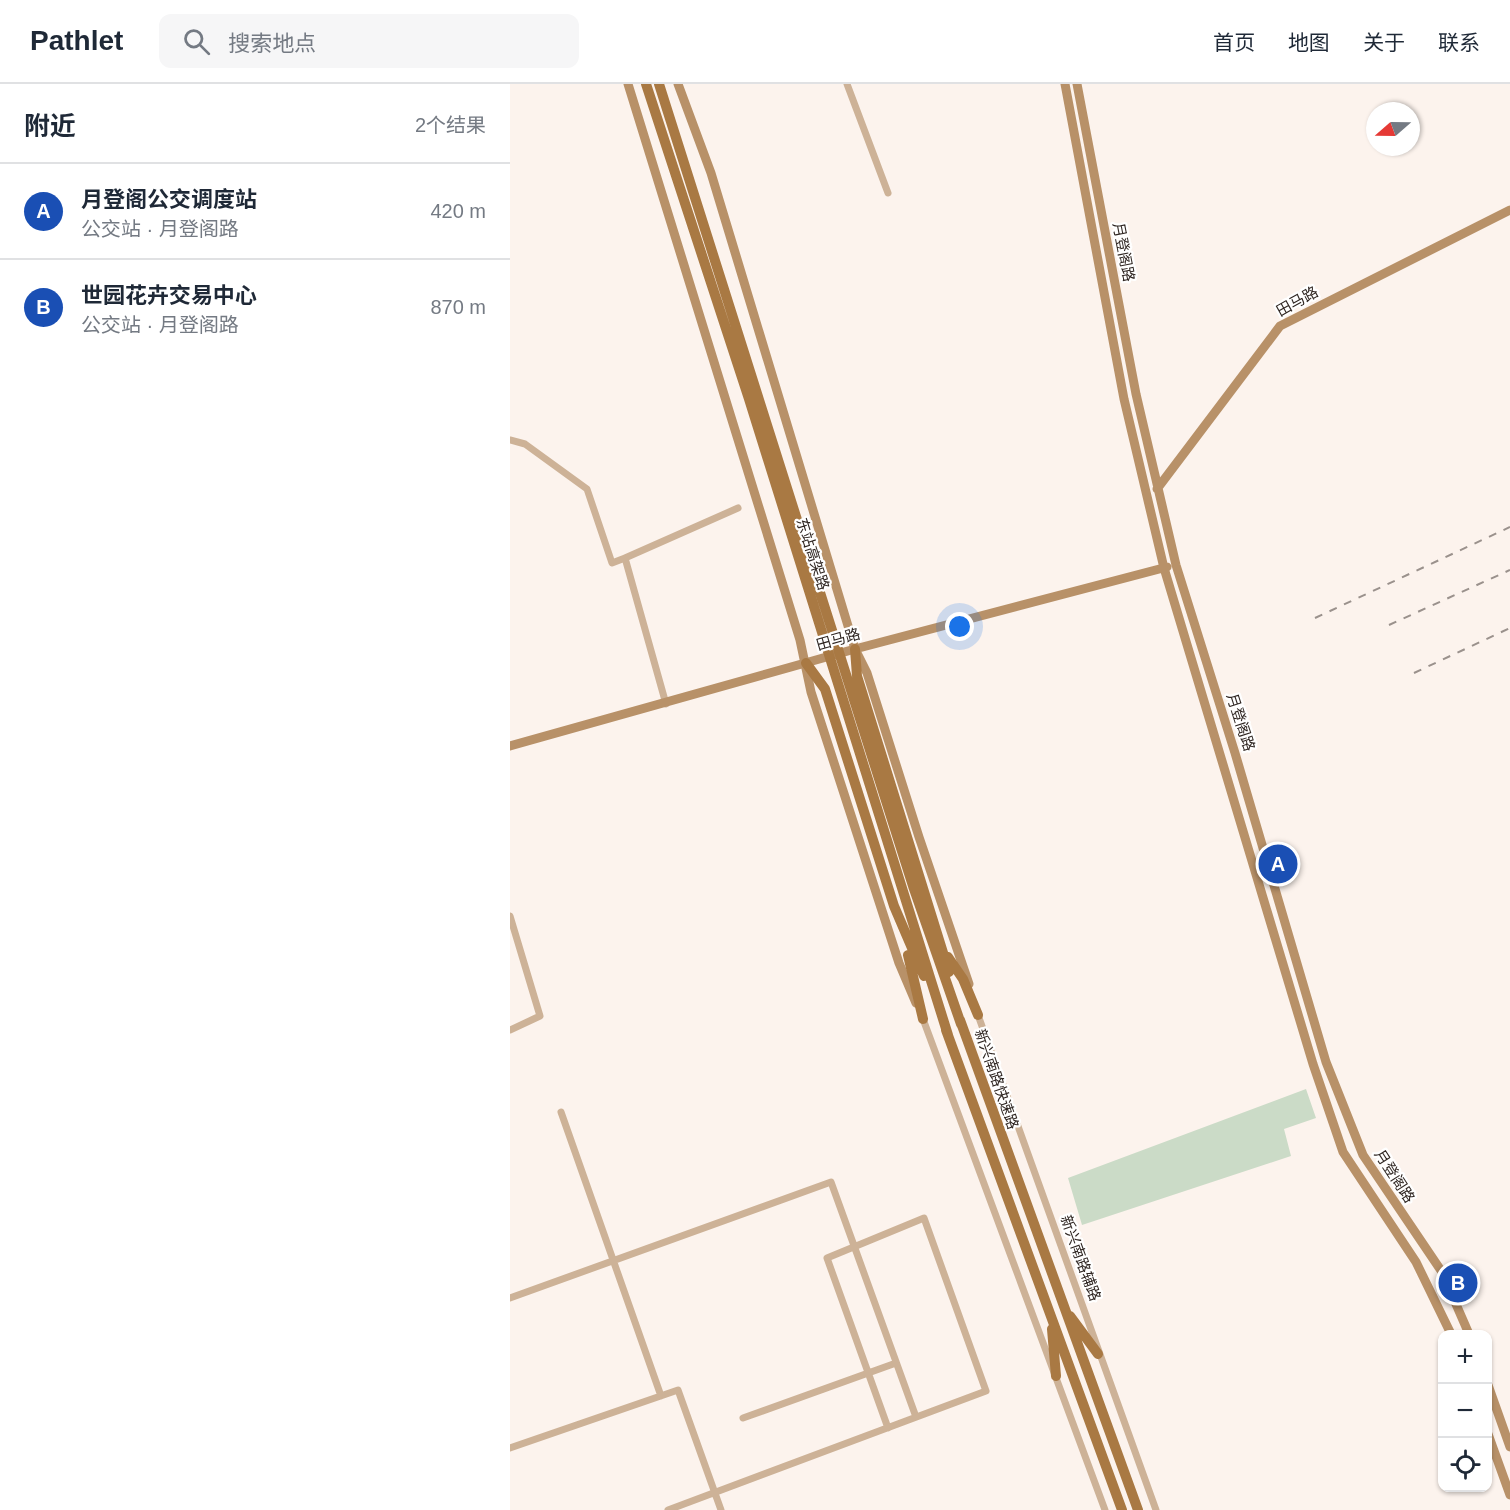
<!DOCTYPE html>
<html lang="zh">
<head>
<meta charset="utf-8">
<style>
  body { margin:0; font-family:Helvetica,"Noto Sans SC",sans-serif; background:#f6f6f7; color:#1f2937 }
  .controls { position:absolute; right:18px; bottom:18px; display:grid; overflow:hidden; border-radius:12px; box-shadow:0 2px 4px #0004 }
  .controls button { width:54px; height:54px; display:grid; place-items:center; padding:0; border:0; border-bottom:2px solid #e0e1e3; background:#fff; color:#1f2937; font:30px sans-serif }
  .compass { position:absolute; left:856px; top:18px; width:54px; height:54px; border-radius:50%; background:#fff; box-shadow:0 2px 4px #0004; rotate:250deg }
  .you { position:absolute; left:450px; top:543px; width:21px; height:21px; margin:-15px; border:4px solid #fff; border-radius:50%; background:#1a73e8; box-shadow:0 0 0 9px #1a73e833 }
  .badge { display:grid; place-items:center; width:39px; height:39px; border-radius:50%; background:#d93025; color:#fff; font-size:20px; font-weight:700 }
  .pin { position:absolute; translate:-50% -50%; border:3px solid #fff; box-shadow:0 2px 6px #0006 }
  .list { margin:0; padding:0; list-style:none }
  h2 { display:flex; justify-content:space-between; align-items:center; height:78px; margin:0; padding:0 24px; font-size:26px }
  h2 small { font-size:20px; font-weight:400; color:#747a83 }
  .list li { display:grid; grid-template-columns:39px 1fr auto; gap:18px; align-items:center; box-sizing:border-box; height:96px; padding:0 24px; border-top:2px solid #e0e1e3 }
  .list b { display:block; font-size:22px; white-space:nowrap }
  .list p { margin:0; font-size:20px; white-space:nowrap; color:#747a83 }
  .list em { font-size:20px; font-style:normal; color:#747a83 }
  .icon { flex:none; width:33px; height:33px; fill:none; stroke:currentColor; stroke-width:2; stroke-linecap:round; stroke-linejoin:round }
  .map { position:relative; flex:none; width:1000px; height:1426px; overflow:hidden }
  header { display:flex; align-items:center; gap:36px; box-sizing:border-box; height:84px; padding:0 30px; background:#fff; border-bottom:2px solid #e0e1e3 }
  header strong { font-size:28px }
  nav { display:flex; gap:33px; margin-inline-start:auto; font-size:21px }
  .search { width:420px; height:54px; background:#f6f6f7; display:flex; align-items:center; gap:15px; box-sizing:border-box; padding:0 21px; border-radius:12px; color:#747a83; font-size:22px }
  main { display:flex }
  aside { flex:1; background:#fff }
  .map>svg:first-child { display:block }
  .green { fill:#cbdbc7 }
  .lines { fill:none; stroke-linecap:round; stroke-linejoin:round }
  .street { stroke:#cdb297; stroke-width:7 }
  .secondary { stroke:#b89168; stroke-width:9 }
  .primary { stroke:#a97943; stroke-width:10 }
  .rail { stroke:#9a918c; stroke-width:2; stroke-dasharray:8 8; stroke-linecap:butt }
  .labels { text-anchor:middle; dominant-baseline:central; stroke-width:4.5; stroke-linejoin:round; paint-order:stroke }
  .street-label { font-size:15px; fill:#2f2622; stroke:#fff }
</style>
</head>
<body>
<header>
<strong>Pathlet</strong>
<div class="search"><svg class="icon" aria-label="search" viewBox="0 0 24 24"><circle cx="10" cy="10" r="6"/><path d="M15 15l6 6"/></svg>搜索地点</div>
<nav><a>首页</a><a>地图</a><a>关于</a><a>联系</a></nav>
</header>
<main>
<aside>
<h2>附近<small>2个结果</small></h2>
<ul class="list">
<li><span class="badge" style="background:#1a4fb4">A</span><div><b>月登阁公交调度站</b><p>公交站 · 月登阁路</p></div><em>420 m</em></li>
<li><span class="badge" style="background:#1a4fb4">B</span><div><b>世园花卉交易中心</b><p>公交站 · 月登阁路</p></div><em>870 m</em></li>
</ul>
</aside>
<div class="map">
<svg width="1000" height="1426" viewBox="0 0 1000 1426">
  <rect width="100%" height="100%" fill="#fcf3ed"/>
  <!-- green -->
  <path class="green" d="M796 1005 806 1034 774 1045 781 1072 572 1141 558 1094Z"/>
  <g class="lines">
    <!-- street -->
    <path class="street" d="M337 0 378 109
      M0 356 15 360 77 405 102 479 115 474
      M156 620 115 474 228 424
      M0 832 30 932 0 946
      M468 931 646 1426
      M413 935 595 1426
      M51 1028 151 1312
      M0 1214 321 1098 406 1333
      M233 1334 386 1279
      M0 1364 168 1306 211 1426
      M158 1426 476 1307 414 1134 317 1174 378 1344"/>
    <!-- secondary -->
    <path class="secondary" d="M118 0 290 556 301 608 389 879 406 919
      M168 0 201 89 345 565 357 589 409 753 459 900
      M555 0 614 315 654 484 803 980 833 1068 906 1178 941 1250
      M567 0 626 310 666 481 725 669 816 978 853 1071 932 1188 959 1250
      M647 405 770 242 1000 126
      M0 662 345 565 657 483
      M978 1301 1000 1363
      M978 1350 1000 1411"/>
    <!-- primary -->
    <path class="primary" d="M136 0 239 315 438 951
      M149 0 403 802 451 940
      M345 565 347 592 439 888
      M296 579 315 605 384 822 414 892
      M398 871 413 935
      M438 873 453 895 468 931
      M450 936 628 1426
      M436 946 612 1426
      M560 1232 588 1270
      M542 1245 546 1292"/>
    <!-- rail -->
    <path class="rail" d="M805 534 1000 443
      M879 541 1000 486
      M904 589 1000 544"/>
  </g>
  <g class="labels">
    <!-- street labels -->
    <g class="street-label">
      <text transform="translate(614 168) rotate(79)">月登阁路</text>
      <text transform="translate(787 217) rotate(-29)">田马路</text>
      <text transform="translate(303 470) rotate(72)">东站高架路</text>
      <text transform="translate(328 555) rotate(-16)">田马路</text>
      <text transform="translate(731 638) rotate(72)">月登阁路</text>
      <text transform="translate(487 995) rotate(71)">新兴南路快速路</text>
      <text transform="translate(885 1092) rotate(57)">月登阁路</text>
      <text transform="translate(571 1174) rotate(70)">新兴南路辅路</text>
    </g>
  </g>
</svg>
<div class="controls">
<button>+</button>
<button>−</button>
<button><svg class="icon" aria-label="locate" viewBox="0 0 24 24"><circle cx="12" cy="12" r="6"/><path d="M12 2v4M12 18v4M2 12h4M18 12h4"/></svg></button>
</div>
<svg class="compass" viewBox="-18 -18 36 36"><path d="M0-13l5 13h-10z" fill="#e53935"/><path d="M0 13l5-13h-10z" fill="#747a83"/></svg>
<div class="you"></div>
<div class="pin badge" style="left:768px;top:780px;background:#1a4fb4">A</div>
<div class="pin badge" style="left:948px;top:1199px;background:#1a4fb4">B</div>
</div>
</main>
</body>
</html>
